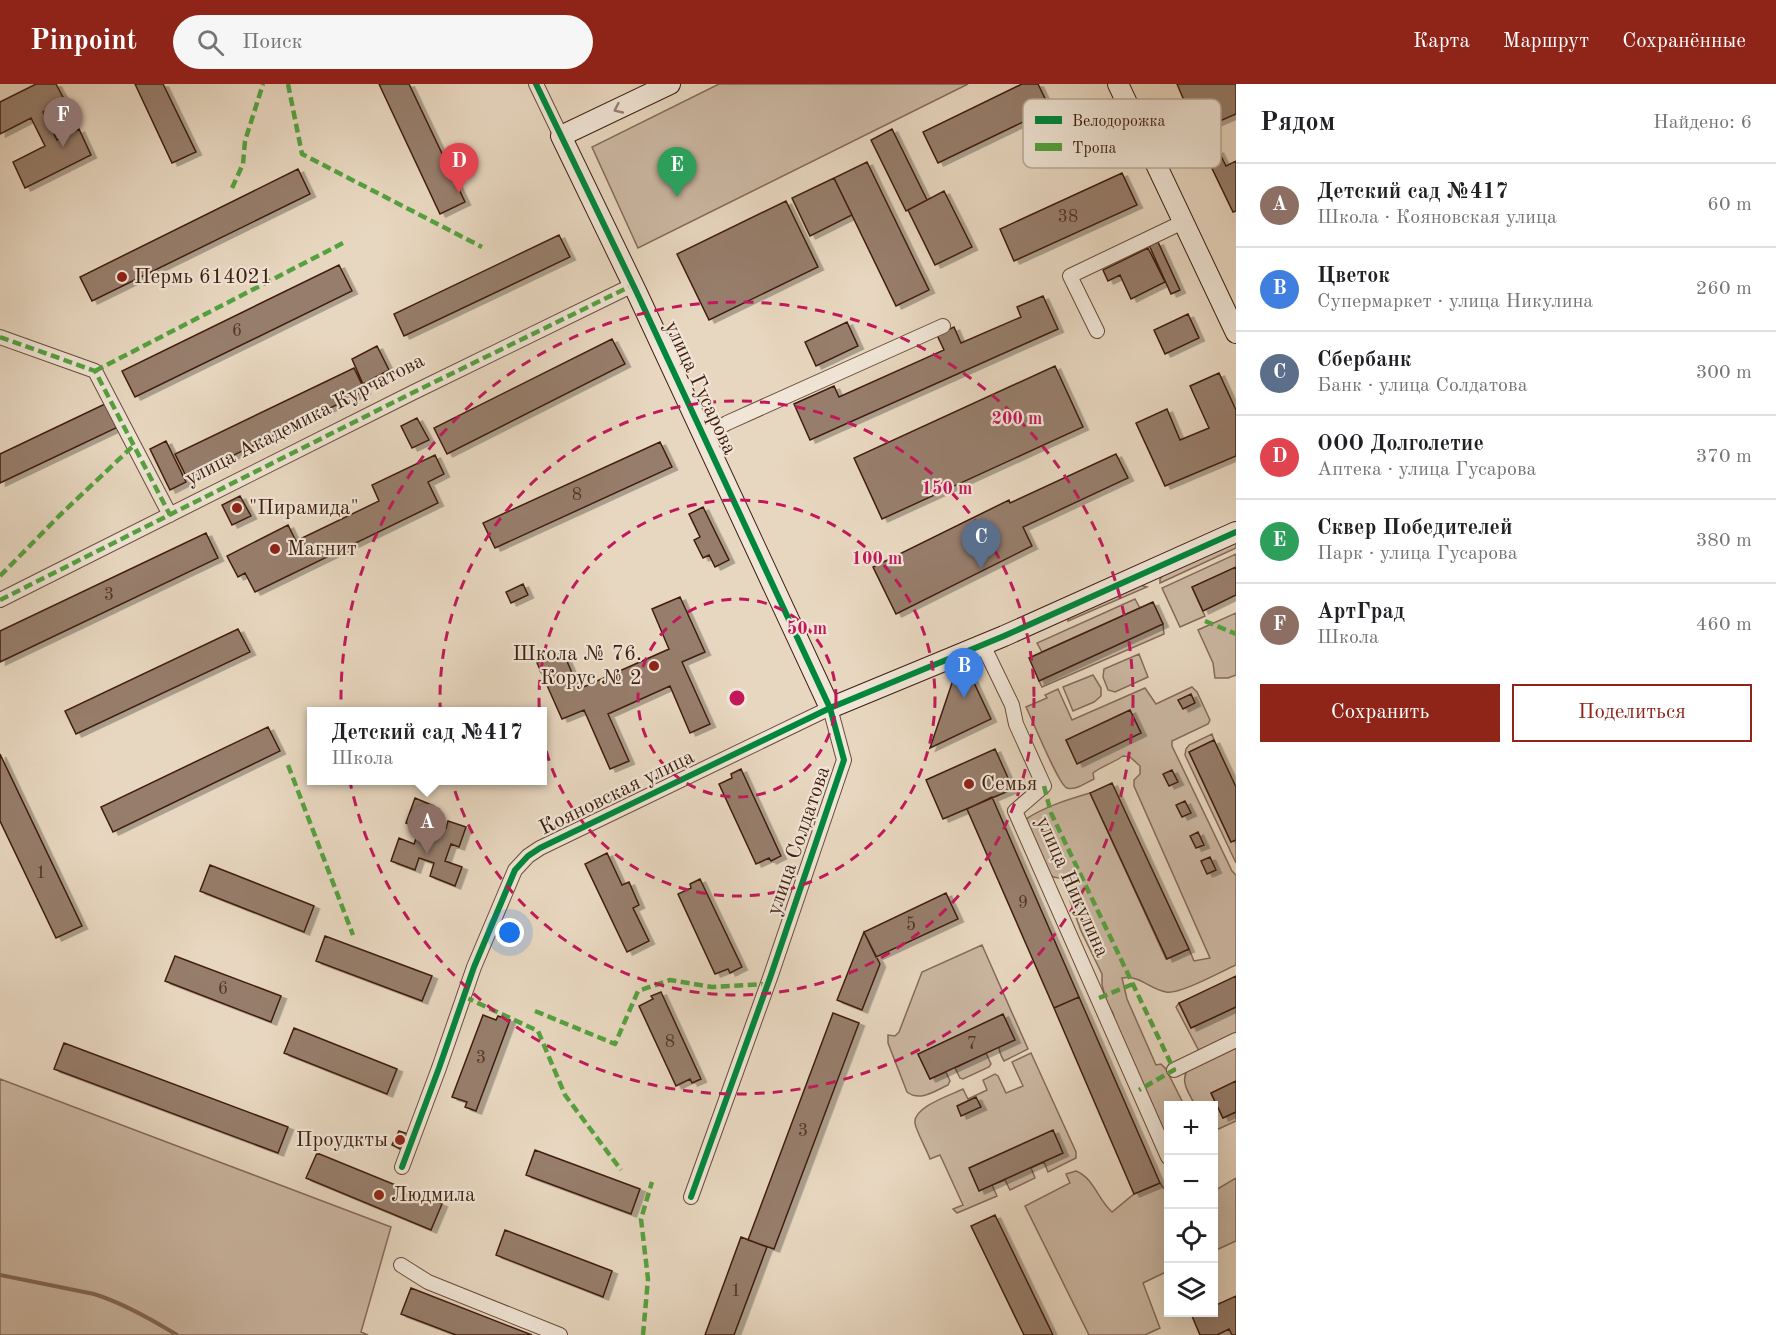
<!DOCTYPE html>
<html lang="ru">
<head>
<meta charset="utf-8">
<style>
  body { margin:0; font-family:"Old Standard TT",serif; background:#f6f6f6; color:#202124 }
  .controls { position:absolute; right:18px; bottom:18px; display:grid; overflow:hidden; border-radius:0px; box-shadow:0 6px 24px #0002 }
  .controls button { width:54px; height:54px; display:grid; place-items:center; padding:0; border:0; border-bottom:2px solid #e0e0e0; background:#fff; color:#202124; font:30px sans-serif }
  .you { position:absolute; left:510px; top:849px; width:21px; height:21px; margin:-15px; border:4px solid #fff; border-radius:50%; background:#1a73e8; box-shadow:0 0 0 9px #1a73e833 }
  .badge { display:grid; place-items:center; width:39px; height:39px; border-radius:50%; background:#8f2418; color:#fff; font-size:20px; font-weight:700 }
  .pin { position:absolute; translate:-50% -50px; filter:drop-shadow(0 2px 3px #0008) }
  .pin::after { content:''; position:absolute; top:32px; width:21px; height:18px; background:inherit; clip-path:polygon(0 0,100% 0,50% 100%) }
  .popup { position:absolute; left:307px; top:623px; width:240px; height:78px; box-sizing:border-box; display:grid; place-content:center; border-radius:0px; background:#fff; filter:drop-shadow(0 2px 4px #0005); font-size:20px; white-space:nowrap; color:#757577 }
  .popup b { font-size:22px; color:#202124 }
  .popup::after { content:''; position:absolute; left:50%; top:100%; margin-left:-12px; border:12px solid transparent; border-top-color:#fff }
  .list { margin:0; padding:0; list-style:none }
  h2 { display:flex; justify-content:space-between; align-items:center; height:78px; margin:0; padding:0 24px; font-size:26px }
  h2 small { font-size:20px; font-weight:400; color:#757577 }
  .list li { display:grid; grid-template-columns:39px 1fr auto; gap:18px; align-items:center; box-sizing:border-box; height:84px; padding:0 24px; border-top:2px solid #e0e0e0 }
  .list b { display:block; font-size:22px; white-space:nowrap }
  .list p { margin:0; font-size:20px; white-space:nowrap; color:#757577 }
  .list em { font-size:20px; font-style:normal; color:#757577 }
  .actions { display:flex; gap:12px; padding:18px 24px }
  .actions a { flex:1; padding:14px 0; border:2px solid #8f2418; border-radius:0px; text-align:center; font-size:21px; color:#8f2418 }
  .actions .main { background:#8f2418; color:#fff }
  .icon { flex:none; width:33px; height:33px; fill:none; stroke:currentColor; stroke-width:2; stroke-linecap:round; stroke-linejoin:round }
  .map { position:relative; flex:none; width:1236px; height:1251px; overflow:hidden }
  header { display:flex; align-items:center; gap:36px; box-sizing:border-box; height:84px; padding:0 30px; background:#8f2418; color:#fff }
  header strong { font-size:28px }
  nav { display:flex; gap:33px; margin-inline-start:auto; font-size:21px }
  .search { width:420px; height:54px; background:#f6f6f6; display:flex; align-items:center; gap:15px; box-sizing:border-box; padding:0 21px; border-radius:33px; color:#757577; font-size:22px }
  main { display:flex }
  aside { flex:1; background:#fff }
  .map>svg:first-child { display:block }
  .green { fill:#cbb7a2; stroke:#866a59; stroke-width:1.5; fill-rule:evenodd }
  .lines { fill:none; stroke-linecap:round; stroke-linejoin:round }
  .stream { stroke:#836756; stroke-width:4 }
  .building { fill:#977e6c; stroke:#401d10; stroke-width:1.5; filter:url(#shadow) }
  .street-casing { stroke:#6a4c3c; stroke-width:16 }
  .secondary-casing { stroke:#401d10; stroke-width:22 }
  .street { stroke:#f0e5d6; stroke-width:14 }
  .secondary { stroke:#f0e5d6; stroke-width:20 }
  .quiet { stroke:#54a23f; stroke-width:4.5; stroke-dasharray:9 4.5; stroke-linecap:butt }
  .cycleway-casing { stroke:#f0e5d6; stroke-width:10 }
  .cycleway { stroke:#00873e; stroke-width:6 }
  .oneway { stroke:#988173 }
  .ring { fill:none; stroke:#c2185b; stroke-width:3; stroke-dasharray:10 8 }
  .poi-dot { fill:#8f2418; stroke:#f0e5d6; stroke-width:2 }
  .labels { text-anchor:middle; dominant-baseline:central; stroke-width:4.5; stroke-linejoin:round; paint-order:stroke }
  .number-label { font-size:18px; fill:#563527 }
  .poi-label { font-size:21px; fill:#401d10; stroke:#f0e5d6; text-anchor:start }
  .street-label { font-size:21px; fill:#401d10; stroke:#f0e5d6 }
  .key { fill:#f0e5d6; stroke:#bba99b; stroke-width:1.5 }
  .key-label { font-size:16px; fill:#401d10 }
  .centre { fill:#c2185b; stroke:#f0e5d6; stroke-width:3 }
  .ring-label { font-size:18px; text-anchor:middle; font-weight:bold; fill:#c2185b; stroke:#f0e5d6; stroke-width:4.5; stroke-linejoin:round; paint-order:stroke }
</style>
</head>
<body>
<header>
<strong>Pinpoint</strong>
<div class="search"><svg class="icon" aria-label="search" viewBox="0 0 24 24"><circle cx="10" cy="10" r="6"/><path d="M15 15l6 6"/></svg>Поиск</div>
<nav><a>Карта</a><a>Маршрут</a><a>Сохранённые</a></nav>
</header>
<main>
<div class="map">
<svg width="1236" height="1251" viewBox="0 0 1236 1251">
  <defs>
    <filter id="shadow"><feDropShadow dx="5.5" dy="3" stdDeviation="0" flood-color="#0004"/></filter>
  </defs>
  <rect width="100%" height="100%" fill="#e8d7c0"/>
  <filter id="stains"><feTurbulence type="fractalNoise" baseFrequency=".00333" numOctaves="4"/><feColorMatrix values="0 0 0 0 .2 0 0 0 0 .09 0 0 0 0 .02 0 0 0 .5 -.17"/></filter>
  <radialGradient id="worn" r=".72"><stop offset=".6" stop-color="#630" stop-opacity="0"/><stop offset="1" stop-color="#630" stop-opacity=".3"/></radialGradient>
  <!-- green -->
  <path class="green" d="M719 0H968L638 164 592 63Z
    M1236 458V464L1160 499V495L1163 491Z
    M1236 470V483L1192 503 1205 532 1180 543 1162 504Z
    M1140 501 1147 503 1068 537 1069 532Z
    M1135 515 1140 524 1153 518 1042 568 1037 559Z
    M1236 529V591L1228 594H1215L1213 579 1198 546Z
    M1163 540 1164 550 1042 603 1039 597Z
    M1139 570 1148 593 1115 608 1108 606 1103 593 1104 585Z
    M1093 591 1101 604V612L1094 618 1073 627 1063 603Z
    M1192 603 1197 608 1210 636 1208 640 1172 657V662L1232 787 1236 791V881C1222 887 1179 911 1166 908 1149 905 1140 891 1122 894L1127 915 1156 981 1161 980 1166 985 1184 1021 1168 1022V1062L1130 970 1117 944 1113 929 1107 919 1102 901V890L1081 847 1062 794C1059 794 1054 794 1052 792 1041 786 1030 748 1026 735 1046 722 1067 716 1090 709L1166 875 1189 865 1194 877 1210 874 1134 702V696L1140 690V682L1130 673 1123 672C1113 679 1102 682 1093 689L1094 695C1087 698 1075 707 1067 704 1059 702 1032 635 1026 623L1047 614 1045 611 1058 605 1072 636 1145 604 1156 620ZM1130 626 1141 649 1077 679 1066 656Z
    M1212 650 1214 656 1189 668 1231 758 1236 756V779L1185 671 1186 665 1189 661Z
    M982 861 1028 965 1004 977C994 961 1000 948 1002 931L918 970 930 995 946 988 950 997 948 1001C935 1007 920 1018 907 1008L888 959V951L895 952 899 948 922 888Z
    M1179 919 1191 944 1236 923V949L1199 967 1176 923Z
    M1236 964V997L1211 1009 1223 1034 1236 1028V1037L1214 1047V1022L1195 1021C1190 1011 1180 998 1187 987Z
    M986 969 991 980 989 983 963 995 960 994 955 984Z
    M1031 969 1076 1068V1074L1048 1088 1044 1078 1031 1084 1035 1094 1010 1106 1005 1096 992 1101 997 1112 957 1129 953 1125 963 1121 940 1071 930 1075C927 1066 916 1047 915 1039 913 1023 951 1011 963 1005L968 1015 987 1006 983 996 995 990 998 992 1006 1009 1023 1002 1012 978Z
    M0 995 391 1143 361 1248 368 1251H0Z
    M1076 1087C1094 1094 1098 1116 1112 1128L1134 1110 1160 1099 1167 1109H1168V1187L1143 1199 1160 1244 1145 1251H1089L1025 1122 1070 1099 1066 1090Z
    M1236 1094V1157L1214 1167V1107Z"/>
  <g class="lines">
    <!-- stream -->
    <path class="stream" d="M0 1191 94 1210C123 1219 151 1235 177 1251"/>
  </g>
  <!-- building -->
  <path class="building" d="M36 0H56L65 17 43 28 57 56 79 45 91 71 25 104 13 78 45 62 31 34 0 50V18Z
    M135 0H163L196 68 172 79Z
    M379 0H409L465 118 440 130Z
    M1022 0H1038L1050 25 938 79 923 48Z
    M1177 0H1236V30L1197 47Z
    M892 45 927 116 906 127 871 56Z
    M1218 66 1226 82 1236 77V127L1233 128 1206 72Z
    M867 78 929 206 896 222 834 94Z
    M298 85 310 110 92 217 80 193Z
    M1122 89 1137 121 1014 177 1000 145Z
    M834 94 852 131 810 152 792 114Z
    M944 107 972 163 935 181 908 126Z
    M786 117 818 183 709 236 677 170Z
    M559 151 570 173 404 252 394 230Z
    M1158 158 1180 206 1171 210 1149 161Z
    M1148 164 1165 198 1131 215 1120 191 1108 197 1103 186Z
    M339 181 352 207 135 313 122 287Z
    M1043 212 1058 245 810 356 794 320 834 302 839 313 944 266 937 251 954 243 961 259 1021 233 1017 223Z
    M1188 230 1199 254 1165 270 1154 246Z
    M847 238 858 262 816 282 805 258Z
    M612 255 625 280 447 370 434 344Z
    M377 262 389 286 363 300 352 275Z
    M1055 282 1083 343 882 435 854 374Z
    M354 284 365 307 187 394 175 370Z
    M1219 289 1236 326V372L1165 402 1136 339 1167 325 1180 356 1209 344 1190 302Z
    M107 319 118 343 0 399V370Z
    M417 334 429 356 412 364 401 342Z
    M166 357 186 398 170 406 150 365Z
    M660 358 672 383 495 464 483 439Z
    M1116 370 1128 394 1023 443 1032 462 896 530 873 483 1009 416 1010 419Z
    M435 371 444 390 428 398 438 419 255 508 245 489 238 493 227 472 288 441 296 457 379 417 372 401Z
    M240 412 251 432 232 441 222 421Z
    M703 423 729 476 715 483 709 471 703 474 694 456 700 453 689 430Z
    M206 449 218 474 0 578V547Z
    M1236 483V511L1203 527 1192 503Z
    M523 500 528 511 511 519 506 508Z
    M680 513 705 568 682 578 710 640 690 649 670 602 608 630 629 677 610 685 584 626 562 635 537 579 563 568 579 605 669 565 652 525Z
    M1153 518 1163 540 1039 597 1029 574Z
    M238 545 250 568 76 650 65 627Z
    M968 586 991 635 930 664 954 593Z
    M1191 610 1195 619 1183 625 1178 616Z
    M1130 626 1141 649 1077 680 1066 656Z
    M268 643 280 667 113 748 101 723Z
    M1214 656 1236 703V756L1231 758 1189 668Z
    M995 665 1013 705 943 735 926 696Z
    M0 670 82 842 56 854 0 737Z
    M741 685 781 772 771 777 769 774 756 780 719 700 732 694 731 690Z
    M1172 686 1178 698 1169 702 1163 690Z
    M1112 699 1189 865 1167 875 1090 709Z
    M992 713 1079 913 1054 924 967 725Z
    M415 714 434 722 428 738 446 744 448 737 466 743 459 763 451 760 445 777 462 783 455 802 430 792 434 779 419 774 415 786 391 777 399 754 414 760 420 744 406 739Z
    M1185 717 1191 729 1182 733 1176 721Z
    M1198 748 1204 761 1196 764 1190 752Z
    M607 769 622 801 629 798 639 821 633 824 649 857 627 868 585 780Z
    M1210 773 1216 786 1207 790 1201 777Z
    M210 781 314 822 304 848 200 807Z
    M700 795 742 883 730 889 728 885 715 890 678 810 691 804 690 800Z
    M946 809 958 835 876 873 864 848Z
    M864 848 880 880 862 926 837 916Z
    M325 852 432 892 422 917 316 877Z
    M175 872 281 912 271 938 165 897Z
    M1236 892V923L1191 944 1179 919Z
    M661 908 701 995 692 999 690 995 676 1002 639 922 653 915 651 912Z
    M1079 913 1160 1099 1134 1110 1054 924Z
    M833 929 859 939 774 1165 748 1156Z
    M1003 930 1015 956 930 995 918 970Z
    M483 931 496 936 498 932 510 936 476 1027 465 1023 467 1018 452 1013Z
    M294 944 397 985 387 1010 284 969Z
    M64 959 288 1043 278 1069 54 985Z
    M1236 997V1028L1223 1034 1211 1009Z
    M976 1013 981 1023 961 1032 957 1022Z
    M1053 1046 1063 1069 979 1107 969 1084Z
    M399 1047 408 1050 402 1066 392 1061Z
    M535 1066 640 1105 631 1130 526 1091Z
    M317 1069 442 1120 431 1146 306 1094Z
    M995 1131 1053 1251H1024L971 1142Z
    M505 1146 612 1187 603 1213 496 1171Z
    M741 1153 767 1163 734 1251H705Z
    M411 1204 532 1251H456L401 1230Z
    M1236 1212V1251H1232L1229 1245 1217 1251H1200L1192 1232 1199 1228H1214V1222Z"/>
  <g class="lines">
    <!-- street casing -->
    <g class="street-casing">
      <path id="street" d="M536 0 561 52
        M1097 247 1070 192 1183 138
        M0 253 95 287 170 431
        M704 352 727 339 943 242
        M0 516 412 309 633 201
        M983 561 1012 621 1016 640 1044 702 1015 727 1168 1073
        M1174 986 1236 956
        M402 1083 439 984 474 883 515 786 528 772 540 764 830 624 844 676 771 891 691 1113
        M401 1181 428 1198 560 1251"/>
    </g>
    <!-- secondary casing -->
    <g class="secondary-casing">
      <path id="secondary" d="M670 0 561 52 637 209 830 624 1004 552 1236 448
        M1118 0 1236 249"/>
    </g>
    <!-- street -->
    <use href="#street" class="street"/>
    <!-- secondary -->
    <use href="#secondary" class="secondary"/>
    <!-- quiet -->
    <path class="quiet" d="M288 0 302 70 482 163
      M232 104 243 80 245 57 263 0
      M0 253 95 287 170 431
      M95 287 345 158
      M0 492 59 432 134 361
      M0 516 412 309 633 201
      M1205 537 1236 550
      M288 681 353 851
      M1044 702 1051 729 1174 986 1139 1006
      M465 913 538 947 565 1011 621 1086
      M1099 914 1133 900
      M535 927 615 960 638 907 670 896 712 903 767 900
      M643 1251 648 1195 641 1135 652 1098"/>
    <!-- cycleway casing -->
    <g class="cycleway-casing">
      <path id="cycleway" d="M536 0 637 209 830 624 844 676 771 891 691 1113
        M402 1083 439 984 474 883 515 786 528 772 540 764 830 624 1004 552 1236 448"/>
    </g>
    <!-- cycleway -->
    <use href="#cycleway" class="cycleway"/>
  </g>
  <!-- one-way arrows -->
  <defs><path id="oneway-chevron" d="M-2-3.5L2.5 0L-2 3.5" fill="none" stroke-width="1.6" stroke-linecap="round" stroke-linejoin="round" transform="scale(1.5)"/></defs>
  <use class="oneway" href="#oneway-chevron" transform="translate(618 25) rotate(155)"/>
  <!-- distance rings -->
  <g class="ring">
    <circle cx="737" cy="614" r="99"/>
    <circle cx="737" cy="614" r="198"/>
    <circle cx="737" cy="614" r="297"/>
    <circle cx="737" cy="614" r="396"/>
  </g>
  <!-- markers -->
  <g class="poi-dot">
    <circle cx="122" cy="193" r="6"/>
    <circle cx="237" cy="424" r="6"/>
    <circle cx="275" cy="465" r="6"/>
    <circle cx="654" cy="582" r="6"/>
    <circle cx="969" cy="700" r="6"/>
    <circle cx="400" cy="1056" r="6"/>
    <circle cx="379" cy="1111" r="6"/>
  </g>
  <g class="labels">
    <!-- number labels -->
    <g class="number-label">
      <text x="1068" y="133">38</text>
      <text x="237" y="247">6</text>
      <text x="577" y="411">8</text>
      <text x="109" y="511">3</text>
      <text x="41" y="789">1</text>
      <text x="1023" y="819">9</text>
      <text x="911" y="841">5</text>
      <text x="223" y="905">6</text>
      <text x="670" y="958">8</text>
      <text x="972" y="960">7</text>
      <text x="481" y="974">3</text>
      <text x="803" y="1047">3</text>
      <text x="736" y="1207">1</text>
    </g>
    <!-- poi labels -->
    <g class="poi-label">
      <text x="134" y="193">Пермь 614021</text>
      <text x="249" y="424">"Пирамида"</text>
      <text x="287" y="465">Магнит</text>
      <text x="642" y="570" text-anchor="end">Школа № 76.<tspan x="642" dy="24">Корус № 2</tspan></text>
      <text x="981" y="700">Семья</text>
      <text x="388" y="1056" text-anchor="end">Проудкты</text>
      <text x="391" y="1111">Людмила</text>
    </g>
    <!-- street labels -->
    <g class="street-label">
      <text transform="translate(700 304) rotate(65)">улица Гусарова</text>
      <text transform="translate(305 336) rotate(-27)">улица Академика Курчатова</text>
      <text transform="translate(617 709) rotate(-26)">Кояновская улица</text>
      <text transform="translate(799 757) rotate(-71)">улица Солдатова</text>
      <text transform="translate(1072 803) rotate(66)">улица Никулина</text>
    </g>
  </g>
  <!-- legend -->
  <rect x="1023" y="15" width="198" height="69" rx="9" class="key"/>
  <rect x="1035" y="32" width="27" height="8" fill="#00873e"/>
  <rect x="1035" y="59" width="27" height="8" fill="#54a23f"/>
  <g class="key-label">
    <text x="1072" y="42">Велодорожка</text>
    <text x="1072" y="69">Тропа</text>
  </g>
  <circle cx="737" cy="614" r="9" class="centre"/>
  <g class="ring-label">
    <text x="1017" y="340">200 m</text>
    <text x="947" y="410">150 m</text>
    <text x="877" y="480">100 m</text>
    <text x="807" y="550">50 m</text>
  </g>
  <rect width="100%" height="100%" filter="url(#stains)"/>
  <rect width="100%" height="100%" fill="url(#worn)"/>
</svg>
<div class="controls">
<button>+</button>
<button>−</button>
<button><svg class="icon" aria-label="locate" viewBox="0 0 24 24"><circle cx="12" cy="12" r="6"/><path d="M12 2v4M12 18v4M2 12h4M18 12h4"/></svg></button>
<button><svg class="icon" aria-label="layers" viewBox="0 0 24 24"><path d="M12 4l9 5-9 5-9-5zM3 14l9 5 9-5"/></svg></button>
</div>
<div class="you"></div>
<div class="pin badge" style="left:427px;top:770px;background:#8d6e63">A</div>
<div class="popup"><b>Детский сад №417</b>Школа</div>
<div class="pin badge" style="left:964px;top:614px;background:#3f7fe0">B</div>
<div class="pin badge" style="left:981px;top:485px;background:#5c6f8a">C</div>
<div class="pin badge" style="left:459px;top:109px;background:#e0444e">D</div>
<div class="pin badge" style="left:677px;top:113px;background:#2e9e5b">E</div>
<div class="pin badge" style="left:63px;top:63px;background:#8d6e63">F</div>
</div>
<aside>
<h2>Рядом<small>Найдено: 6</small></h2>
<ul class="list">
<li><span class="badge" style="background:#8d6e63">A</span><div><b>Детский сад №417</b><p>Школа · Кояновская улица</p></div><em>60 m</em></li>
<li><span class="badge" style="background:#3f7fe0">B</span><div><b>Цветок</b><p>Супермаркет · улица Никулина</p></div><em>260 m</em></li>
<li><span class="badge" style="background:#5c6f8a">C</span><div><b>Сбербанк</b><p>Банк · улица Солдатова</p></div><em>300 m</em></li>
<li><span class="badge" style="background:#e0444e">D</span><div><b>ООО Долголетие</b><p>Аптека · улица Гусарова</p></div><em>370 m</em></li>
<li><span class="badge" style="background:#2e9e5b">E</span><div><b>Сквер Победителей</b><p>Парк · улица Гусарова</p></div><em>380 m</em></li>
<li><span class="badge" style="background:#8d6e63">F</span><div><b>АртГрад</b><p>Школа</p></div><em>460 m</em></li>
</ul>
<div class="actions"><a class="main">Сохранить</a><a>Поделиться</a></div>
</aside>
</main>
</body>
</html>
